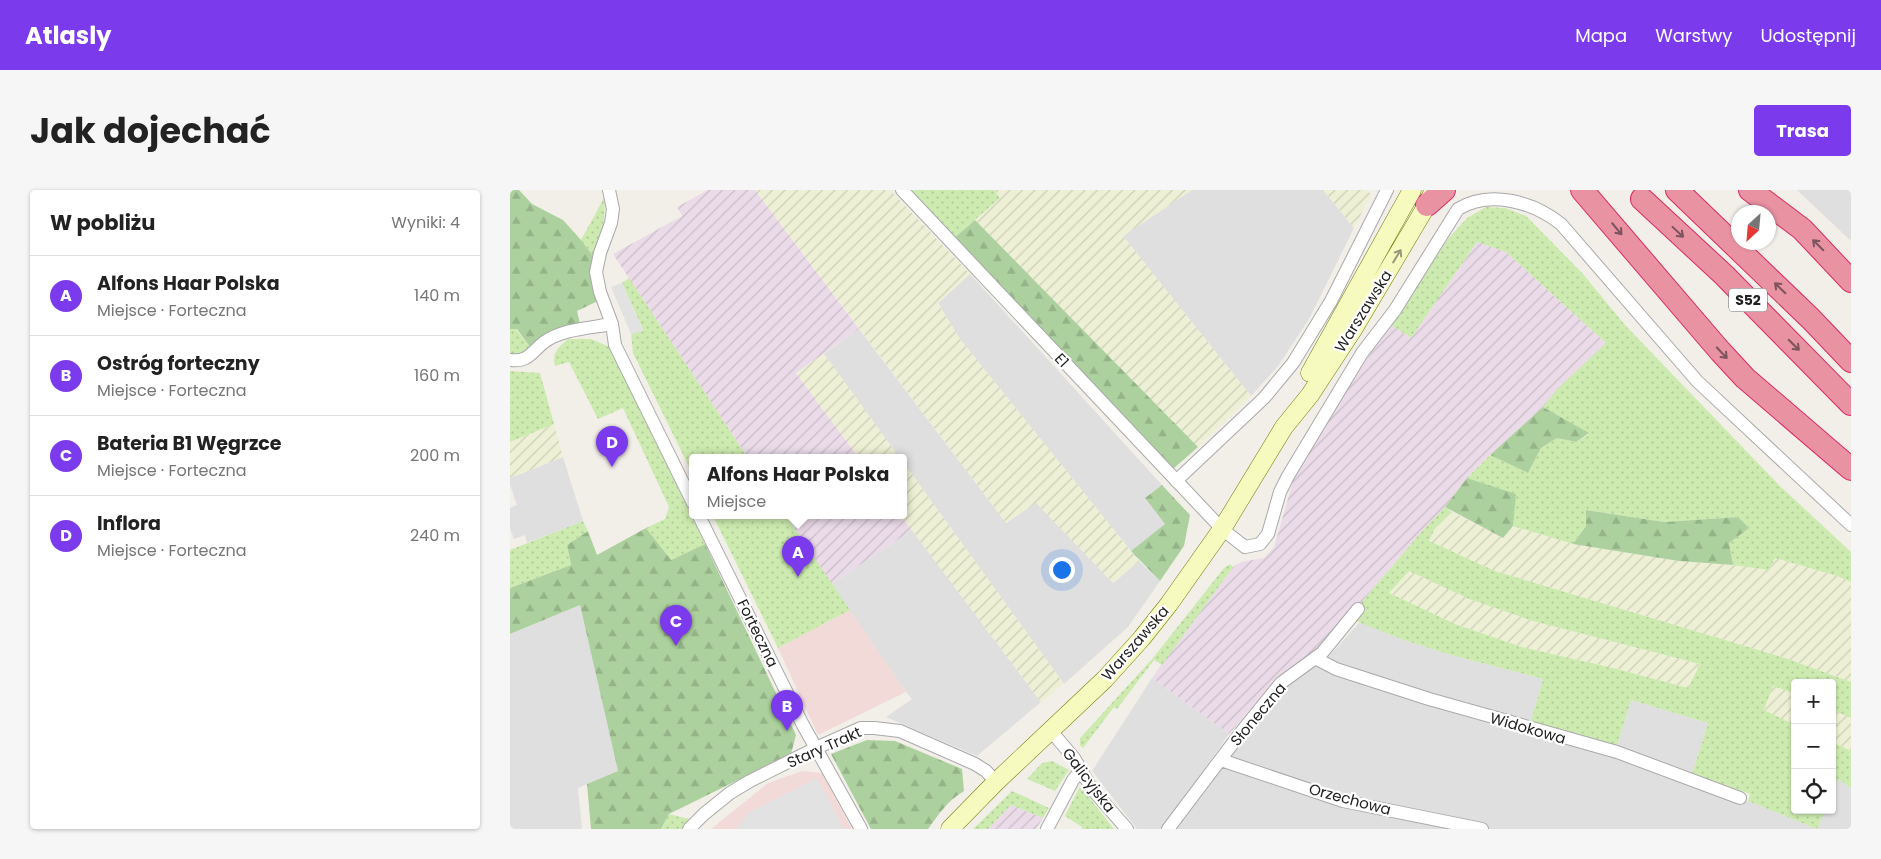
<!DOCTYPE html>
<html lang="pl">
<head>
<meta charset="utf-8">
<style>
  body { margin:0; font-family:Poppins,sans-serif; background:#f6f6f6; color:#222 }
  .controls { position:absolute; right:15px; bottom:15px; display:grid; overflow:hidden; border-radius:5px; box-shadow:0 1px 4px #0004 }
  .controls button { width:45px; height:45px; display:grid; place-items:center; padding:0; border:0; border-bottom:1px solid #e0e0e0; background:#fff; color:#222; font:25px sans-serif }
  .compass { position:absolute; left:1221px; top:15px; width:45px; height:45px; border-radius:50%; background:#fff; box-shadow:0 1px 4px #0004; rotate:206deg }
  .you { position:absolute; left:551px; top:379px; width:18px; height:18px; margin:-12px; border:4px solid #fff; border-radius:50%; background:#1a73e8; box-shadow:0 0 0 8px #1a73e833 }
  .badge { display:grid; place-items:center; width:32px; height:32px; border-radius:50%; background:#7c3aed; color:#fff; font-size:16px; font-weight:700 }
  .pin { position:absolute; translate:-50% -41px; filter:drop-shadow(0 1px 2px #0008) }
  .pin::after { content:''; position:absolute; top:26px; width:18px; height:15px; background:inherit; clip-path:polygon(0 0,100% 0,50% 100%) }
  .popup { position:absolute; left:179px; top:264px; width:218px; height:65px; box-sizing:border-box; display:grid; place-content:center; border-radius:5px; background:#fff; filter:drop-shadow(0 1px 4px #0005); font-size:16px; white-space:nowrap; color:#767676 }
  .popup b { font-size:19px; color:#222 }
  .popup::after { content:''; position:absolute; left:50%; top:100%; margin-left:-10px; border:10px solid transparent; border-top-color:#fff }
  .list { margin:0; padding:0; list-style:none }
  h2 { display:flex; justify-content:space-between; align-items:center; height:65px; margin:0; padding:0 20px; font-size:21px }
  h2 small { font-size:16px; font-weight:400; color:#767676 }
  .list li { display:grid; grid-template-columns:32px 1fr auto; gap:15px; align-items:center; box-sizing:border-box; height:80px; padding:0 20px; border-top:1px solid #e0e0e0 }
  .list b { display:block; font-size:19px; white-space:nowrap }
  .list p { margin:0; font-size:16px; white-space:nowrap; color:#767676 }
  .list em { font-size:16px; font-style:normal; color:#767676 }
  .icon { flex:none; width:28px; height:28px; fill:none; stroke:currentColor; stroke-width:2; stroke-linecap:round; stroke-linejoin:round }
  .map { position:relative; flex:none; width:1341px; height:639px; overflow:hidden; border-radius:5px }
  header { display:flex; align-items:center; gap:30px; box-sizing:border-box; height:70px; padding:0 25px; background:#7c3aed; color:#fff }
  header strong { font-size:24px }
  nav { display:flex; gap:28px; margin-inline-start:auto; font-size:18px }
  .intro { display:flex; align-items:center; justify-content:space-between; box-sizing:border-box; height:120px; padding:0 30px }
  h1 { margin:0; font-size:35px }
  .button { padding:12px 22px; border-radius:5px; background:#7c3aed; color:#fff; font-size:18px; font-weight:700 }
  main { display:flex; gap:30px; padding:0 30px }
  aside { flex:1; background:#fff; border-radius:5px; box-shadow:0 1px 4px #0004 }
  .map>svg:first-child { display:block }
  .residential { fill:#e0dfdf }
  .commercial { fill:#f2dad9 }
  .industrial { fill:url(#industrial-furrows) }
  .farmland { fill:url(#farmland-furrows) }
  .grass { fill:url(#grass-dots); fill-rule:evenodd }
  .forest { fill:url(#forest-firs) }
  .parking { fill:#e2e2e2 }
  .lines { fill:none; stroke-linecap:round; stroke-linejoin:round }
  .street-casing { stroke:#a9a9a9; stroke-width:14 }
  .secondary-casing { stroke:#707d05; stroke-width:19 }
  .highway-casing { stroke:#dc2a67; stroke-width:24 }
  .street { stroke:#fff; stroke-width:12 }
  .secondary { stroke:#f7fabf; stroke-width:18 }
  .highway { stroke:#e892a2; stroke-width:22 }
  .oneway { stroke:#7b545c }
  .oneway2 { stroke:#979978 }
  .labels { text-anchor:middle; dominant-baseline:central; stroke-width:4.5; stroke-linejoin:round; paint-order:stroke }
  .shield { fill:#fff; stroke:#646464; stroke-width:1 }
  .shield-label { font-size:14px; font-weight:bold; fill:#222 }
  .street-label { font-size:15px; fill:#222; stroke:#fff }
</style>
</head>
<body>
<header>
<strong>Atlasly</strong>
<nav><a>Mapa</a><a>Warstwy</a><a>Udostępnij</a></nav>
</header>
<div class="intro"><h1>Jak dojechać</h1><a class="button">Trasa</a></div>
<main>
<aside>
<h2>W pobliżu<small>Wyniki: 4</small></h2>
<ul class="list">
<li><span class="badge">A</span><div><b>Alfons Haar Polska</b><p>Miejsce · Forteczna</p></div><em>140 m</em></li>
<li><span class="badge">B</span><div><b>Ostróg forteczny</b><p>Miejsce · Forteczna</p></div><em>160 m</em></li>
<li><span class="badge">C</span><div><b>Bateria B1 Węgrzce</b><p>Miejsce · Forteczna</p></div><em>200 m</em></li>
<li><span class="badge">D</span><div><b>Inflora</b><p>Miejsce · Forteczna</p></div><em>240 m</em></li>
</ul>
</aside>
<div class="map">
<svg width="1341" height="639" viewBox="0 0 1341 639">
  <defs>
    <pattern id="industrial-furrows" width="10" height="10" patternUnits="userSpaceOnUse" patternTransform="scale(1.25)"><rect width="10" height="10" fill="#ebdbe8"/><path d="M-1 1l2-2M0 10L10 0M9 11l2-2" fill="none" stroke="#c9bcc7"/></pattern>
    <pattern id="farmland-furrows" width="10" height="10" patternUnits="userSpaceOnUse" patternTransform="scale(1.25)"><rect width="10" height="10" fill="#eef0d5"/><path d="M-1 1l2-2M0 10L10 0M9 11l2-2" fill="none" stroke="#ccceb7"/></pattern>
    <pattern id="grass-dots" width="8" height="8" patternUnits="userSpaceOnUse" patternTransform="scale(1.25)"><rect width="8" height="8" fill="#cdebb0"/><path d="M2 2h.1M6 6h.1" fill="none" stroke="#b0c997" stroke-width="1.8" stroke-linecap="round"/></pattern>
    <pattern id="forest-firs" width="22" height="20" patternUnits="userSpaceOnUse" patternTransform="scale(1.25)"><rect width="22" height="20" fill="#add19e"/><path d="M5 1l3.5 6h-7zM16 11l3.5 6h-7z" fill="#95b388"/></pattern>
  </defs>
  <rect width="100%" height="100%" fill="#f2efe9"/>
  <!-- residential -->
  <path class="residential" d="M682 0H813L844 38 799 129 768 176 741 206 613 46Z
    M1287 0H1341V51Z
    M460 84 652 295 635 308 655 334 621 361 450 149 428 113Z
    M349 139 496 333 526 312 603 393 629 371 650 391 618 437 554 494 393 272V268H390L314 164Z
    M53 267 73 331 17 353 15 345 4 349 0 338V318L7 315 0 295V288Z
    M402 340 531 512 467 566 376 527 402 509 396 502 321 394Z
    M70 415 108 581 68 598 72 639H0V444Z
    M851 431 894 450 941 465 1033 489 1020 534 875 492 816 469Z
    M803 474 1103 565 1231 615 1238 611 1307 639 1315 620H1322V603L1328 589 1341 598V639H667L720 562 772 496Z
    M642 488 719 544 653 639H627L582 581Z
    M1121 510 1198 533 1182 584 1106 559Z"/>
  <!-- commercial -->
  <path class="commercial" d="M340 420 396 502 308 545 268 458Z
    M292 581 312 583 342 639H201L258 593Z"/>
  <!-- industrial -->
  <path class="industrial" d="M198 0H245L349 139 286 183 349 268H238L103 64 172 26 167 17Z
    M967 52 996 62 1096 153 1033 217 980 265 957 288 935 317 912 341 838 428 808 459 768 487 719 544 642 488 677 438 723 377 731 372 754 368 764 357 785 284 844 187 881 135 901 148Z
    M276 326H391L402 340 321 394Z
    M501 615 533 628 526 639H478Z"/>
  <!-- farmland -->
  <path class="farmland" d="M245 0H380L460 84 428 113 450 149 629 371 603 393 526 313 496 333Z
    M484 0H682L613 46 741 206 688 257 465 30 490 8Z
    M813 0H857L861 4 844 38Z
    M314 164 390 268H349L286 183Z
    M44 234 53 267 0 288V252Z
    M393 272 554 494 531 512 391 326H393Z
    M942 322 993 348 1003 336 1063 354 1169 371 1223 375 1259 380 1265 368 1327 386 1341 392V492L1275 468 985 381 919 351 925 338Z
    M899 381 959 409 1023 431 1190 474 1178 498 1103 478 1012 457 945 434 879 403Z
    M1262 496 1285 504V535L1254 521Z
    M1322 520 1341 528V561L1322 552Z"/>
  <!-- grass -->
  <path class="grass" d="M399 0H484L490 8 443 49Z
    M94 8C97 29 90 47 83 66L71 50Z
    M976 17 995 18 1016 26 1073 84 1115 135 1269 295 1341 362V392L1327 386 1265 368 1259 380 1223 375 1219 353 1228 327 1154 332 1076 320V336L1063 354 1003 336 1005 304 957 288 980 265 1018 283 1031 258 1047 248 1066 252 1079 244 1033 217 1047 199 1096 153 996 62 967 52 901 148 881 135 938 49 957 28Z
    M119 88 238 268H183V285L123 163 121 144 133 140 112 93Z
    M0 139H6L20 157 12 166H0Z
    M58 149H81L100 157 195 354 161 370 136 338 155 329 159 317 113 218 88 229 59 172 45 176C41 163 49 157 58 149Z
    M0 181 30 183 44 234 0 252Z
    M935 317 942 322 925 338 919 351 985 381 1275 468 1341 492V528L1322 520V493H1285V504L1263 496 1254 520 1285 535V620H1315L1307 639 1238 611 1240 604 1182 584 1198 533 1121 510 1106 559 1020 534 1033 489 941 465 894 450 838 428 912 341ZM899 381 959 409 1023 431 1190 474 1178 498 1103 478 1012 457 945 434 879 403Z
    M203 326H276L340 420 268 458Z
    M73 331 78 341 57 355 61 375 0 398V360Z
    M720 374 723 377 652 475 644 470 607 519 604 517 573 558 570 555V548L643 468 714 378Z
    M1322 552 1341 561V598L1328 589 1322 603Z
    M542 571 559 580 545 601 517 589 532 573Z
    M570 596 604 639H572V637L555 626Z
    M502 601 539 618 533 628 501 615 478 639H463Z
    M159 624 179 629 172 639H151Z"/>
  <!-- forest -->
  <path class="forest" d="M0 0H9L22 14 53 30 71 50 83 66 82 88 90 110 67 121 70 134 20 157 7 139H0Z
    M465 30 688 257 663 279 443 49Z
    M1033 217 1079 243 1066 252 1047 248 1031 258 1018 283 980 265Z
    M957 288 1006 304 1003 336 993 348 935 317Z
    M652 295 680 325 674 356 650 391 621 361 655 334 635 308Z
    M1076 320 1154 332 1228 327 1239 338 1219 353 1223 375 1169 371 1063 354 1076 336Z
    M136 338 161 370 195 354 286 545 281 564 159 624 151 639H81L77 594 108 581 70 415 0 444V398L61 375 57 355 78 341 87 365Z
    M357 550 385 551 452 579 454 601C437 611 429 624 418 639H361L321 564Z"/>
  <!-- parking -->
  <path class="parking" d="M112 93 133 141 121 144 101 97Z
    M307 588 334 639H226L238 623Z"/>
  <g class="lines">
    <!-- street casing -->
    <g class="street-casing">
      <path id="street" d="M99 0 103 19 101 33 90 63 86 82 90 102 102 134 105 155 183 313
        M392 0 712 339 735 357 750 354 758 344 770 302 778 286 852 163 885 120 948 19C979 0 1022 11 1051 34L1187 191 1341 335
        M0 170C18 172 21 163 33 153 51 139 80 138 102 134
        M666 291 754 208 783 173 821 111 877 0
        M189 326 293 535 351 639
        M805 468 826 479 919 509 1107 562 1230 608
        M541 541 564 568 582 599 617 639
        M711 570 833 611 972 639
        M179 639 194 624 220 603 240 591 306 558 351 538H364L390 541 465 574 476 581 486 592
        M537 639 563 590 570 581
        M658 639 732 541 771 493 812 463 848 419"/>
    </g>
    <!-- secondary casing -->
    <g class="secondary-casing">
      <path id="secondary" d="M800 183 902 0
        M440 639 486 592 595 489 632 448 659 414 712 339 774 237 800 205 844 138 917 15 922 4"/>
    </g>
    <!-- highway casing -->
    <g class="highway-casing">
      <path id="highway" d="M1072 0 1210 161 1235 188 1341 279
        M1167 0 1301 129 1341 171
        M1240 0 1292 39 1341 91
        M1132 9 1214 85 1341 214
        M917 15 934 0"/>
    </g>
    <!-- street -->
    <use href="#street" class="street"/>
    <!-- secondary -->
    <use href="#secondary" class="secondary"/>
    <!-- highway -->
    <use href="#highway" class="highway"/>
  </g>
  <!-- one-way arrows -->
  <defs><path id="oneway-shaft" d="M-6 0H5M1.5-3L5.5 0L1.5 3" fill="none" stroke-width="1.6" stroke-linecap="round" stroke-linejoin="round" transform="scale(1.25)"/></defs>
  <g class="oneway">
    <use href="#oneway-shaft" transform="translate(1107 39) rotate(50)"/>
    <use href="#oneway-shaft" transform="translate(1168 42) rotate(43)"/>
    <use href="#oneway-shaft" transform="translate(1308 55) rotate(-135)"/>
    <use href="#oneway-shaft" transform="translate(1270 98) rotate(-136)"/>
    <use href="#oneway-shaft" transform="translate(1284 155) rotate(45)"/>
    <use href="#oneway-shaft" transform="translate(1212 163) rotate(47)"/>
  </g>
  <use class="oneway2" href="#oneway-shaft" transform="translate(887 66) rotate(-59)"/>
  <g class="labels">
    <!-- shield labels -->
    <rect class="shield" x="1219" y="98.5" width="38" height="23" rx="4"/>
    <g class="shield-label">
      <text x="1238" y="110">S52</text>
    </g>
    <!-- street labels -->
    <g class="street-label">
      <text transform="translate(853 121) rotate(-58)">Warszawska</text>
      <text transform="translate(552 170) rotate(47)">E1</text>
      <text transform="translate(248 443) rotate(64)">Forteczna</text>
      <text transform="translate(625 453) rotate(-49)">Warszawska</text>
      <text transform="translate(748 524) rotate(-50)">Słoneczna</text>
      <text transform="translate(1018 538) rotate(16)">Widokowa</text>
      <text transform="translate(314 557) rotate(-24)">Stary Trakt</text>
      <text transform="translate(579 590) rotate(53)">Galicyjska</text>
      <text transform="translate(840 609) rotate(15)">Orzechowa</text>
    </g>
  </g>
</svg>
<div class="controls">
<button>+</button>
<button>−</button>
<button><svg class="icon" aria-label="locate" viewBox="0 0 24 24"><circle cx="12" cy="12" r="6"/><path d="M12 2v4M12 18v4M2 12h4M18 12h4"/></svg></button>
</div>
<svg class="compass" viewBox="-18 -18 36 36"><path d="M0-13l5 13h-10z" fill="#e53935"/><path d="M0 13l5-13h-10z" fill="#767676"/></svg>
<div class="you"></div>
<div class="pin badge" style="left:288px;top:387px">A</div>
<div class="popup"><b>Alfons Haar Polska</b>Miejsce</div>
<div class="pin badge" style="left:277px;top:541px">B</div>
<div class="pin badge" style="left:166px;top:456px">C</div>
<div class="pin badge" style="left:102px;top:277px">D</div>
</div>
</main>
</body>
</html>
